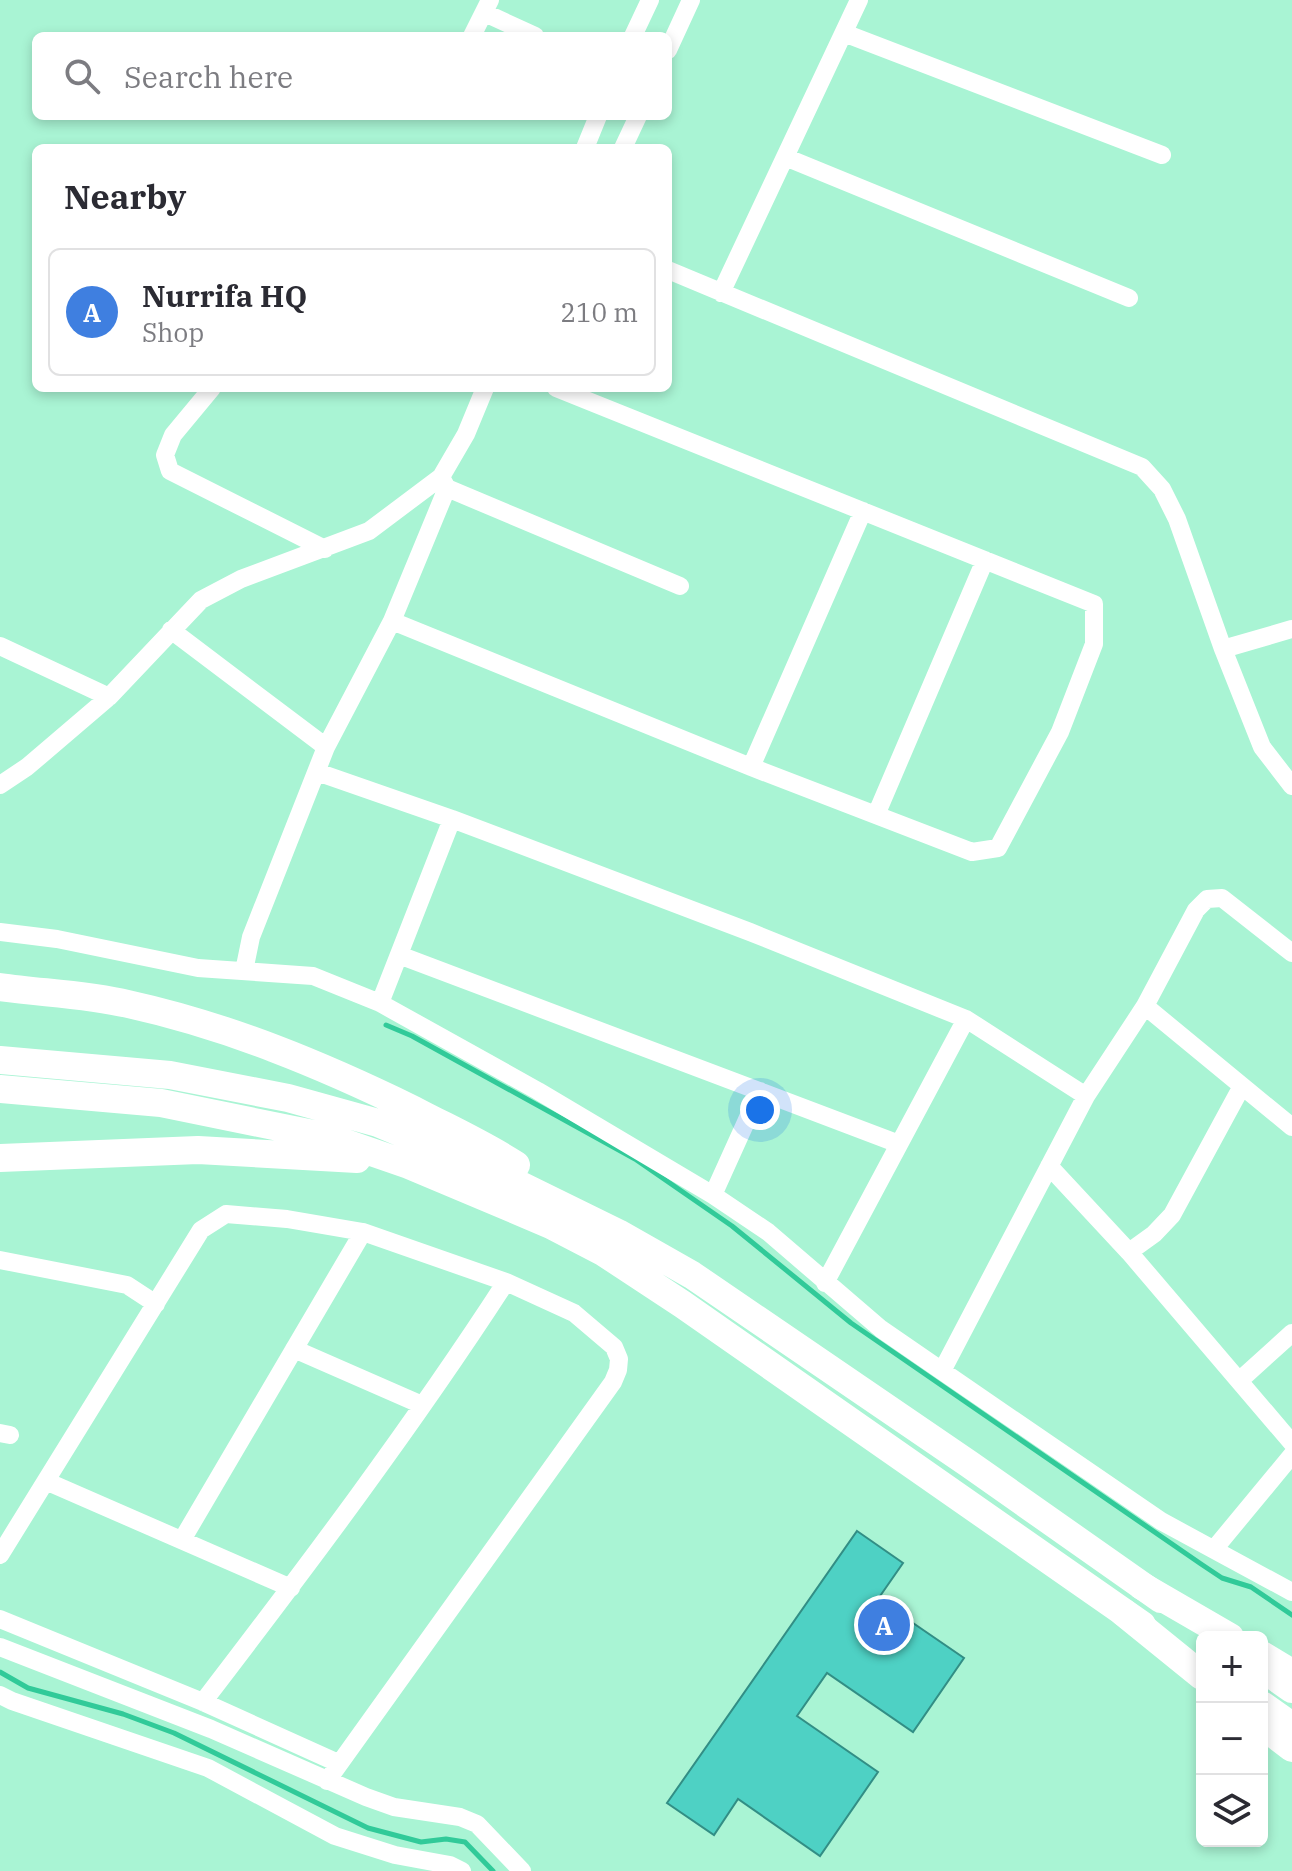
<!DOCTYPE html>
<html lang="en">
<head>
<meta charset="utf-8">
<style>
  body { margin:0; font-family:"IBM Plex Serif",serif; background:#f7f7f7; color:#2b2b33 }
  .controls { position:absolute; right:24px; bottom:24px; display:grid; overflow:hidden; border-radius:12px; box-shadow:0 4px 12px #0003 }
  .controls button { width:72px; height:72px; display:grid; place-items:center; padding:0; border:0; border-bottom:2px solid #e1e1e2; background:#fff; color:#2b2b33; font:40px sans-serif }
  .you { position:absolute; left:760px; top:1110px; width:28px; height:28px; margin:-20px; border:6px solid #fff; border-radius:50%; background:#1a73e8; box-shadow:0 0 0 12px #1a73e833 }
  .badge { display:grid; place-items:center; width:52px; height:52px; border-radius:50%; background:#a7297a; color:#fff; font-size:26px; font-weight:700 }
  .pin { position:absolute; translate:-50% -50%; border:4px solid #fff; box-shadow:0 2px 8px #0006 }
  .list { margin:0; padding:0; list-style:none }
  h2 { display:flex; justify-content:space-between; align-items:center; height:104px; margin:0; padding:0 32px; font-size:34px }
  h2 small { font-size:26px; font-weight:400; color:#7c7c81 }
  .list li { display:grid; grid-template-columns:52px 1fr auto; gap:24px; align-items:center; box-sizing:border-box; height:128px; margin:0 16px 16px; padding:0 16px; border:2px solid #e1e1e2; border-radius:12px }
  .list b { display:block; font-size:30px; white-space:nowrap }
  .list p { margin:0; font-size:26px; white-space:nowrap; color:#7c7c81 }
  .list em { font-size:26px; font-style:normal; color:#7c7c81 }
  .icon { flex:none; width:44px; height:44px; fill:none; stroke:currentColor; stroke-width:2; stroke-linecap:round; stroke-linejoin:round }
  .map { position:relative; flex:none; width:1292px; height:1871px; overflow:hidden }
  .search { position:absolute; background:#fff; box-shadow:0 4px 12px #0003; left:32px; top:32px; width:640px; height:88px; display:flex; align-items:center; gap:20px; box-sizing:border-box; padding:0 28px; border-radius:12px; color:#7c7c81; font-size:30px }
  .panel { position:absolute; background:#fff; box-shadow:0 4px 12px #0003; left:32px; top:144px; width:640px; height:248px; border-radius:12px }
  .map>svg:first-child { display:block }
  .lines { fill:none; stroke-linecap:round; stroke-linejoin:round }
  .stream { stroke:#31ca99; stroke-width:5 }
  .building { fill:#4ed1c4; stroke:#328e85; stroke-width:2 }
  .minor { stroke:#fff; stroke-width:18 }
  .primary { stroke:#fff; stroke-width:28 }
  .trunk { stroke:#fff; stroke-width:28 }
</style>
</head>
<body>
<div class="map">
<svg width="1292" height="1871" viewBox="0 0 1292 1871">
  <rect width="100%" height="100%" fill="#a9f4d4"/>
  <g class="lines">
    <!-- stream -->
    <path class="stream" d="M386 1025 412 1036 635 1159 732 1226 851 1323 1201 1564 1222 1578 1251 1587 1292 1615
      M0 1672 28 1688 123 1714 174 1733 368 1828 421 1842 446 1839 465 1842 493 1871"/>
  </g>
  <!-- building -->
  <path class="building" d="M857 1531 903 1563 878 1599 964 1658 913 1732 827 1673 797 1716 878 1772 820 1856 738 1799 714 1835 667 1803Z"/>
  <g class="lines">
    <!-- minor -->
    <path class="minor" d="M485 13 535 36
      M844 33 1162 155
      M472 36 490 0
      M633 36 650 0
      M668 50 691 0
      M585 148 598 116
      M623 148 638 116
      M785 157 1129 298
      M668 270 1142 467 1162 489 1177 519 1223 649 1262 747 1292 786
      M721 293 859 0
      M212 388 173 435 165 455 170 471 325 549
      M442 479 447 488 680 586
      M392 621 751 767 972 852 998 848 1060 732 1094 644V604L556 388
      M171 630 326 747
      M0 646 109 697
      M1223 649 1292 629
      M751 767 863 511
      M317 772 452 819 750 932 966 1019 1086 1096
      M0 785 27 767 109 697 201 600 241 579 369 531 441 477 466 434 485 388
      M876 815 985 560
      M0 932 57 939 198 968 313 976 380 1003 538 1091 713 1195 768 1232 881 1329 942 1371 1161 1521 1292 1592
      M399 955 899 1144
      M244 971 251 937 326 747 392 621 447 488
      M380 1003 452 819
      M1145 1006 1292 1127
      M1049 1166 1129 1252 1292 1443
      M713 1195 760 1091
      M1129 1252 1154 1234 1172 1215 1242 1086
      M0 1260 127 1285 156 1304
      M825 1283 966 1019
      M294 1349 422 1405
      M942 1371 1086 1096 1145 1006 1196 910 1207 899 1222 898 1292 953
      M1239 1381 1292 1333
      M0 1433 10 1435
      M48 1482 291 1588
      M182 1540 363 1232
      M1215 1548 1292 1455
      M0 1555 201 1230 226 1214 287 1219 363 1232 506 1282 574 1313 614 1347 619 1359 618 1370 613 1382 327 1781
      M0 1619 203 1702 338 1763
      M0 1647 211 1729 366 1797 394 1807 460 1817 477 1824 522 1871
      M0 1695 12 1701 208 1768 335 1836 395 1855 450 1865 462 1871
      M203 1702C308 1565 412 1427 506 1282"/>
    <!-- primary -->
    <path class="primary" d="M0 987C42 993 86 994 128 1004 228 1026 322 1065 414 1110 448 1128 484 1144 516 1165
      M0 1060 170 1075 288 1098 378 1123 481 1166 618 1233 692 1275 969 1464 1161 1599
      M0 1089 161 1103 328 1137 409 1165 551 1225 603 1252 682 1304 1142 1625
      M0 1158 198 1150 357 1159
      M1262 1668 1292 1689
      M1262 1705 1292 1726"/>
    <!-- trunk -->
    <path class="trunk" d="M1142 1586 1230 1637
      M1123 1612 1202 1676
      M1262 1655 1292 1673
      M1262 1725 1292 1748"/>
  </g>
</svg>
<div class="controls">
<button>+</button>
<button>−</button>
<button><svg class="icon" aria-label="layers" viewBox="0 0 24 24"><path d="M12 4l9 5-9 5-9-5zM3 14l9 5 9-5"/></svg></button>
</div>
<div class="you"></div>
<div class="pin badge" style="left:884px;top:1625px;background:#3f7fe0">A</div>
<div class="search"><svg class="icon" aria-label="search" viewBox="0 0 24 24"><circle cx="10" cy="10" r="6"/><path d="M15 15l6 6"/></svg>Search here</div>
<section class="panel">
<h2>Nearby<small></small></h2>
<ul class="list">
<li><span class="badge" style="background:#3f7fe0">A</span><div><b>Nurrifa HQ</b><p>Shop</p></div><em>210 m</em></li>
</ul>
</section>
</div>
</body>
</html>
